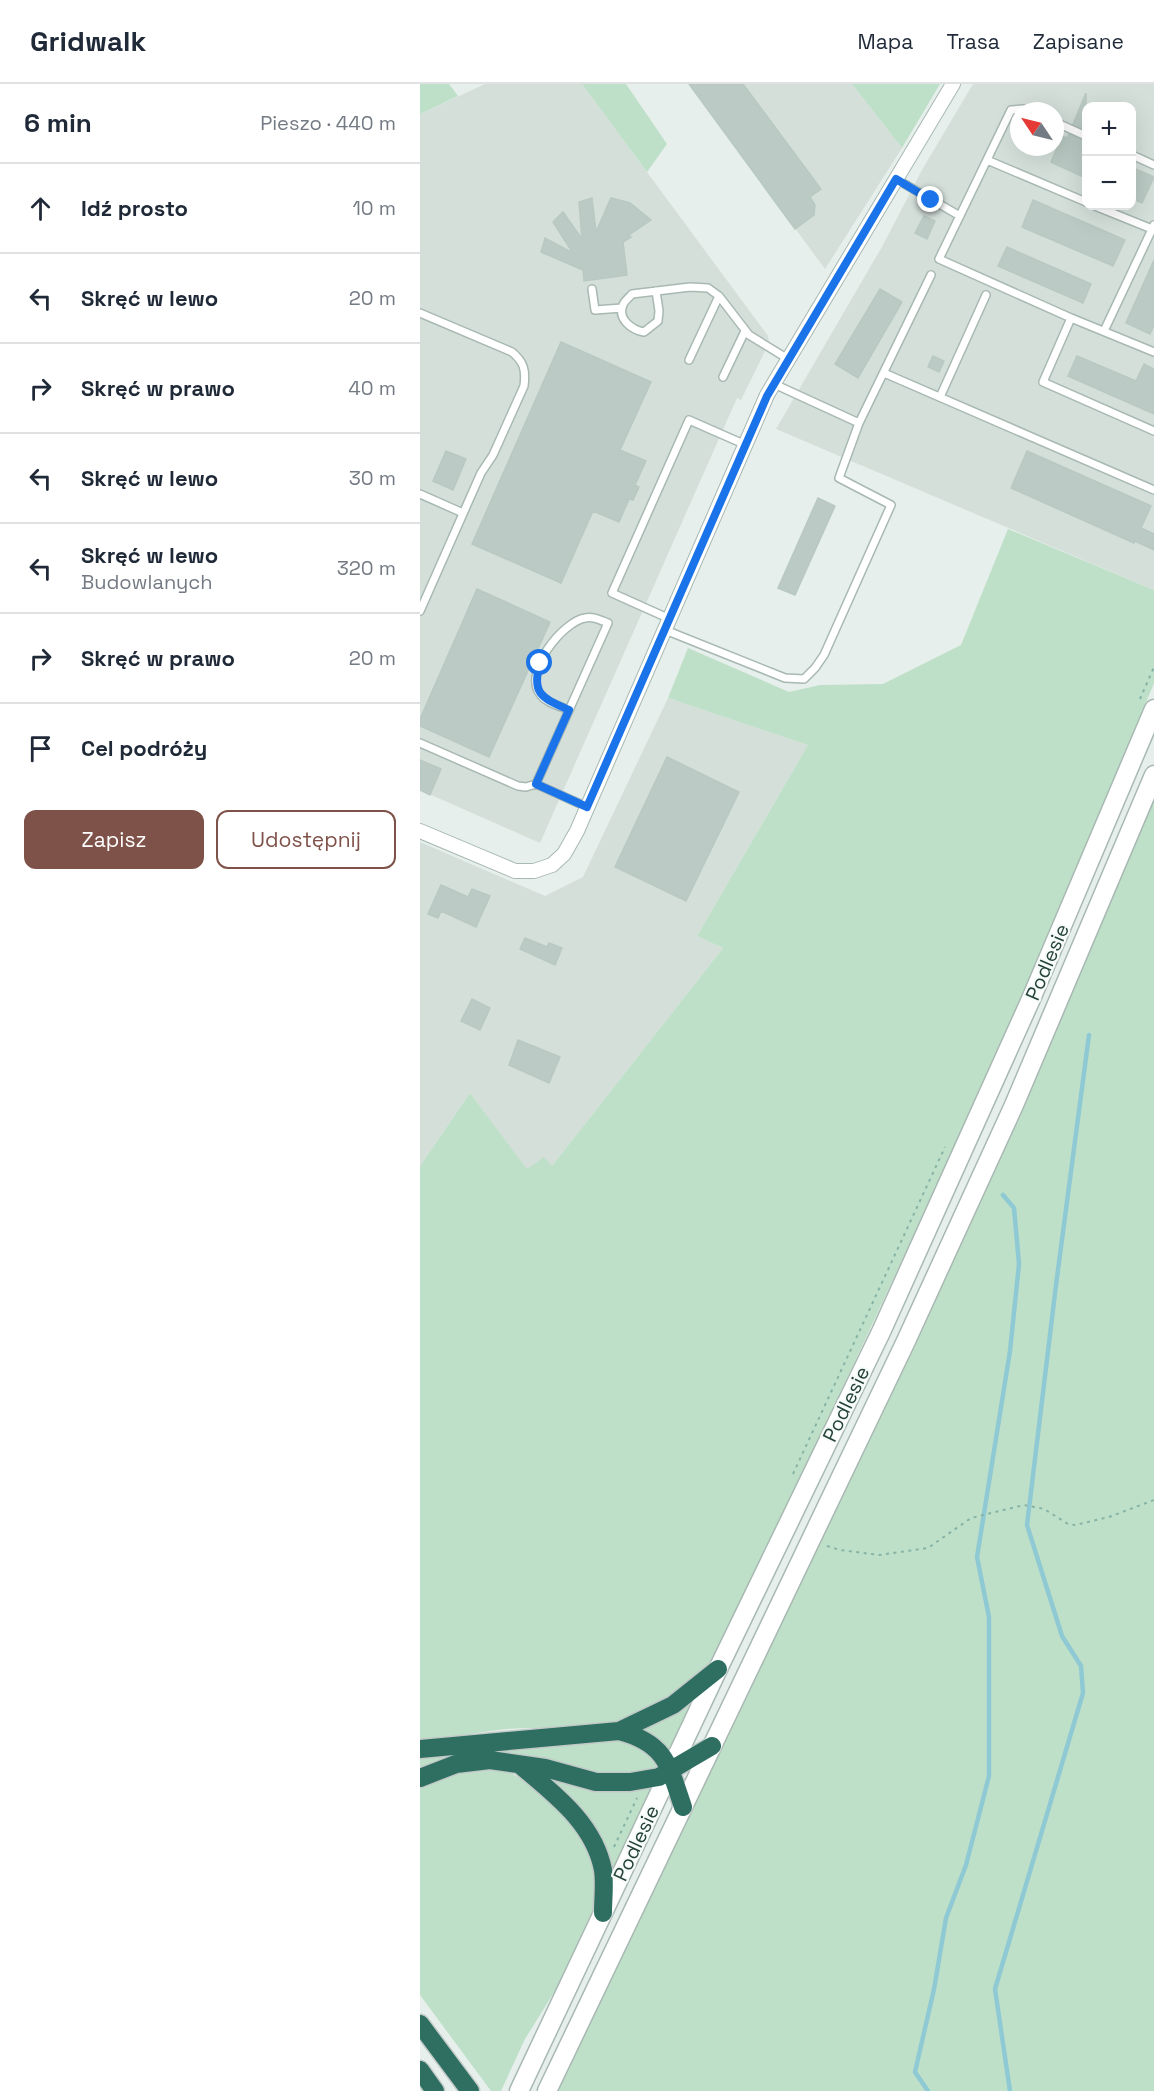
<!DOCTYPE html>
<html lang="pl">
<head>
<meta charset="utf-8">
<style>
  body { margin:0; font-family:"Space Grotesk",sans-serif; background:#f2f2f3; color:#1f2937 }
  .controls { position:absolute; right:18px; top:18px; display:grid; overflow:hidden; border-radius:12px; box-shadow:0 6px 24px #0002 }
  .controls button { width:54px; height:54px; display:grid; place-items:center; padding:0; border:0; border-bottom:2px solid #e0e1e3; background:#fff; color:#1f2937; font:30px sans-serif }
  .compass { position:absolute; left:590px; top:18px; width:54px; height:54px; border-radius:50%; background:#fff; box-shadow:0 6px 24px #0002; rotate:305deg }
  .stop { position:absolute; width:18px; height:18px; margin:-14px; border:4px solid #1a73e8; border-radius:50%; background:#fff }
  .stop.end { background:#1a73e8; border-color:#fff; box-shadow:0 2px 6px #0008 }
  .list { margin:0; padding:0; list-style:none }
  h2 { display:flex; justify-content:space-between; align-items:center; height:78px; margin:0; padding:0 24px; font-size:26px }
  h2 small { font-size:20px; font-weight:400; color:#747a83 }
  .list li { display:grid; grid-template-columns:39px 1fr auto; gap:18px; align-items:center; box-sizing:border-box; height:90px; padding:0 24px; border-top:2px solid #e0e1e3 }
  .list b { display:block; font-size:22px; white-space:nowrap }
  .list p { margin:0; font-size:20px; white-space:nowrap; color:#747a83 }
  .list em { font-size:20px; font-style:normal; color:#747a83 }
  .actions { display:flex; gap:12px; padding:18px 24px }
  .actions a { flex:1; padding:14px 0; border:2px solid #7f5249; border-radius:12px; text-align:center; font-size:21px; color:#7f5249 }
  .actions .main { background:#7f5249; color:#fff }
  .icon { flex:none; width:33px; height:33px; fill:none; stroke:currentColor; stroke-width:2; stroke-linecap:round; stroke-linejoin:round }
  .map { position:relative; flex:none; width:734px; height:2007px; overflow:hidden }
  header { display:flex; align-items:center; gap:36px; box-sizing:border-box; height:84px; padding:0 30px; background:#fff; border-bottom:2px solid #e0e1e3 }
  header strong { font-size:28px }
  nav { display:flex; gap:33px; margin-inline-start:auto; font-size:21px }
  main { display:flex }
  aside { flex:1; background:#fff }
  .map>svg:first-child { display:block }
  .built { fill:#d4dfda; fill-rule:evenodd }
  .green { fill:#bfe0c8 }
  .lines { fill:none; stroke-linecap:round; stroke-linejoin:round }
  .stream { stroke:#8ec9d4; stroke-width:4.5 }
  .building { fill:#bbcac4; stroke:#b8c9c2; stroke-width:1.5 }
  .service-casing { stroke:#a8b8b2; stroke-width:10 }
  .minor-casing { stroke:#a8b8b2; stroke-width:16 }
  .tertiary-casing { stroke:#a8b8b2; stroke-width:21 }
  .motorway-casing { stroke:#c2cac8; stroke-width:21 }
  .path { stroke:#86b3a5; stroke-width:2; stroke-dasharray:3 4.5; stroke-linecap:butt }
  .service { stroke:#fff; stroke-width:7 }
  .minor { stroke:#fff; stroke-width:14 }
  .tertiary { stroke:#fff; stroke-width:18 }
  .motorway { stroke:#2f6f62; stroke-width:18 }
  .route { stroke:#1a73e8; stroke-width:8 }
  .labels { text-anchor:middle; dominant-baseline:central; stroke-width:4.5; stroke-linejoin:round; paint-order:stroke }
  .street-label { font-size:20px; fill:#24423a; stroke:#f7fbf9 }
</style>
</head>
<body>
<header>
<strong>Gridwalk</strong>
<nav><a>Mapa</a><a>Trasa</a><a>Zapisane</a></nav>
</header>
<main>
<aside>
<h2>6 min<small>Pieszo · 440 m</small></h2>
<ul class="list">
<li><svg class="icon" aria-label="ahead" viewBox="0 0 24 24"><path d="M12 20V5M6 11l6-6 6 6"/></svg><div><b>Idź prosto</b></div><em>10 m</em></li>
<li><svg class="icon" aria-label="left" viewBox="0 0 24 24"><path d="M17 20v-9H6M10 6l-5 5 5 5"/></svg><div><b>Skręć w lewo</b></div><em>20 m</em></li>
<li><svg class="icon" aria-label="right" viewBox="0 0 24 24"><path d="M7 20v-9h11M14 6l5 5-5 5"/></svg><div><b>Skręć w prawo</b></div><em>40 m</em></li>
<li><svg class="icon" aria-label="left" viewBox="0 0 24 24"><path d="M17 20v-9H6M10 6l-5 5 5 5"/></svg><div><b>Skręć w lewo</b></div><em>30 m</em></li>
<li><svg class="icon" aria-label="left" viewBox="0 0 24 24"><path d="M17 20v-9H6M10 6l-5 5 5 5"/></svg><div><b>Skręć w lewo</b><p>Budowlanych</p></div><em>320 m</em></li>
<li><svg class="icon" aria-label="right" viewBox="0 0 24 24"><path d="M7 20v-9h11M14 6l5 5-5 5"/></svg><div><b>Skręć w prawo</b></div><em>20 m</em></li>
<li><svg class="icon" aria-label="arrive" viewBox="0 0 24 24"><path d="M6 21V4h12l-3 4 3 4H6"/></svg><div><b>Cel podróży</b></div></li>
</ul>
<div class="actions"><a class="main">Zapisz</a><a>Udostępnij</a></div>
</aside>
<div class="map">
<svg width="734" height="2007" viewBox="0 0 734 2007">
  <rect width="100%" height="100%" fill="#e6efeb"/>
  <!-- built -->
  <path class="built" d="M65 0H162L348 252 349 259 321 316 317 314 120 759 0 706V30Z
    M269 0H432L482 64 405 185Z
    M553 0H734V506L356 345 463 161 502 86ZM666 22H712V122H666ZM599 27H635V63H599Z
    M248 614 388 661 277 852 303 864 132 1082 107 1086 50 1009 0 1082V758L125 812 163 793Z"/>
  <!-- green -->
  <path class="green" d="M0 0H29L38 12 0 30Z
    M162 0H206L247 60 227 88Z
    M432 0H520L482 64Z
    M588 445 734 506V599L659 781 564 1000 301 1565C274 1601 238 1629 193 1640 159 1648 122 1642 87 1645 58 1648 29 1654 0 1657V1082L50 1009 107 1085 124 1073 132 1082 303 864 277 852 388 661 248 614 268 564 369 608 400 601 463 600 541 561Z
    M734 711V2007H137L391 1477 623 970Z
    M275 1613 250 1668 220 1645Z
    M194 1655C217 1659 227 1664 239 1684L194 1693 95 1670 54 1669 0 1685V1671Z
    M55 1686H76L90 1689 117 1702 156 1745 175 1782V1821L138 1902 105 1955 81 2007H71L0 1911V1703L39 1687Z
    M123 1691 236 1701 190 1794Z"/>
  <g class="lines">
    <!-- stream -->
    <path class="stream" d="M508 2007 495 1988 514 1905 526 1834 546 1781 569 1692V1533L557 1473 590 1267 599 1180 594 1124 583 1111
      M590 2007 575 1905 663 1609 661 1582 642 1552 607 1441 636 1201 669 951"/>
  </g>
  <!-- building -->
  <path class="building" d="M269 0H323L401 105 390 113 395 121 394 131 375 145Z
    M666 9V46L653 40Z
    M649 50 666 58V94L631 78 642 52 647 54Z
    M711 83 734 93 722 119 711 114Z
    M172 114 176 148 191 114 210 119 231 136 209 151 211 153 203 158 207 191 164 197 163 186 121 168 125 154 153 169 133 138 143 128 162 155 159 118Z
    M613 116 705 156 693 182 602 143Z
    M504 132 515 137 507 155 495 149Z
    M587 163 671 200 663 219 578 182Z
    M734 176V241L730 250 706 239Z
    M460 205 482 218 438 294 415 280Z
    M141 258 231 298 200 366 226 377 215 401 219 403 213 416 209 415 199 438 173 427 141 499 52 460Z
    M513 272 524 277 519 288 508 283Z
    M657 272 716 297 724 280 734 285V330L648 292Z
    M26 367 46 375 33 406 13 397Z
    M607 367 731 422 721 444 734 450V466L715 457 714 459 591 404Z
    M398 414 415 422 375 511 358 504Z
    M57 505 130 538 69 673 0 642V635Z
    M247 673 319 708 266 817 195 783Z
    M0 676 21 685 10 711 0 706Z
    M21 801 48 813 52 805 70 812 56 843 21 827 18 834 8 830Z
    M105 854 127 863 129 859 142 864 135 881 100 865Z
    M52 915 70 924 60 946 41 937Z
    M98 956 140 973 129 999 89 981Z"/>
  <g class="lines">
    <!-- service casing -->
    <g class="service-casing">
      <path id="service" d="M609 27 603 25 591 26 519 175 651 234 734 268
        M635 38 666 52
        M712 71 734 81
        M567 76 666 118
        M476 95 540 132
        M675 122 732 145
        M172 205 175 226 202 224
        M236 207 239 227 238 237 224 248C212 246 197 235 203 221 204 217 210 213 212 210L270 203 288 204 299 212 329 251 368 275
        M0 229 92 268C104 278 106 286 104 302L73 371 61 389 0 527
        M651 234 623 298 734 347
        M684 247 734 141
        M269 276 299 212
        M464 289 734 406
        M303 293 325 247
        M354 300 439 339 511 191
        M520 313 566 211
        M0 410 43 429
        M250 535 192 509 269 336 326 361
        M245 546 365 594 384 595 395 584 404 571 471 421 419 394 439 339
        M0 659 98 702 106 703 116 700 188 539C180 536 173 532 165 534 142 538 103 588 120 610 126 619 140 622 149 626
        M116 700 167 723"/>
    </g>
    <!-- minor casing -->
    <g class="minor-casing">
      <path id="minor" d="M0 747 95 787H114L132 781 144 770 157 747 347 311 533 0"/>
    </g>
    <!-- tertiary casing -->
    <g class="tertiary-casing">
      <path id="tertiary" d="M99 2007 298 1585 461 1248 611 915 734 625
        M127 2007 486 1257 594 1021 734 691"/>
    </g>
    <!-- motorway casing -->
    <g class="motorway-casing">
      <path id="motorway" d="M199 1647 253 1621 298 1585
        M0 1665 199 1647C246 1659 249 1682 263 1723
        M100 1681C134 1710 174 1739 183 1786 185 1800 183 1815 183 1829
        M0 1694 36 1680 70 1676 125 1684 176 1698H210L239 1693 292 1662
        M0 1940 50 2007
        M0 1986 15 2007"/>
    </g>
    <!-- path -->
    <path class="path" d="M720 615 734 583
      M373 1390 525 1063
      M407 1462 420 1466 459 1471 508 1464 551 1434 604 1421 624 1425 648 1440 655 1441 689 1433 734 1416
      M194 1763 217 1714"/>
    <!-- service -->
    <use href="#service" class="service"/>
    <!-- minor -->
    <use href="#minor" class="minor"/>
    <!-- tertiary -->
    <use href="#tertiary" class="tertiary"/>
    <!-- motorway -->
    <use href="#motorway" class="motorway"/>
  </g>
  <g class="lines">
    <!-- route -->
    <path class="route" d="M120 579C111 610 122 614 149 626L116 700 167 723 347 312 476 95 511 116"/>
  </g>
  <g class="labels">
    <!-- street labels -->
    <g class="street-label">
      <text transform="translate(627 878) rotate(-67)">Podlesie</text>
      <text transform="translate(426 1320) rotate(-64)">Podlesie</text>
      <text transform="translate(216 1759) rotate(-65)">Podlesie</text>
    </g>
  </g>
</svg>
<div class="controls">
<button>+</button>
<button>−</button>
</div>
<svg class="compass" viewBox="-18 -18 36 36"><path d="M0-13l5 13h-10z" fill="#e53935"/><path d="M0 13l5-13h-10z" fill="#747a83"/></svg>
<div class="stop" style="left:120px;top:579px"></div>
<div class="stop end" style="left:511px;top:116px"></div>
</div>
</main>
</body>
</html>
